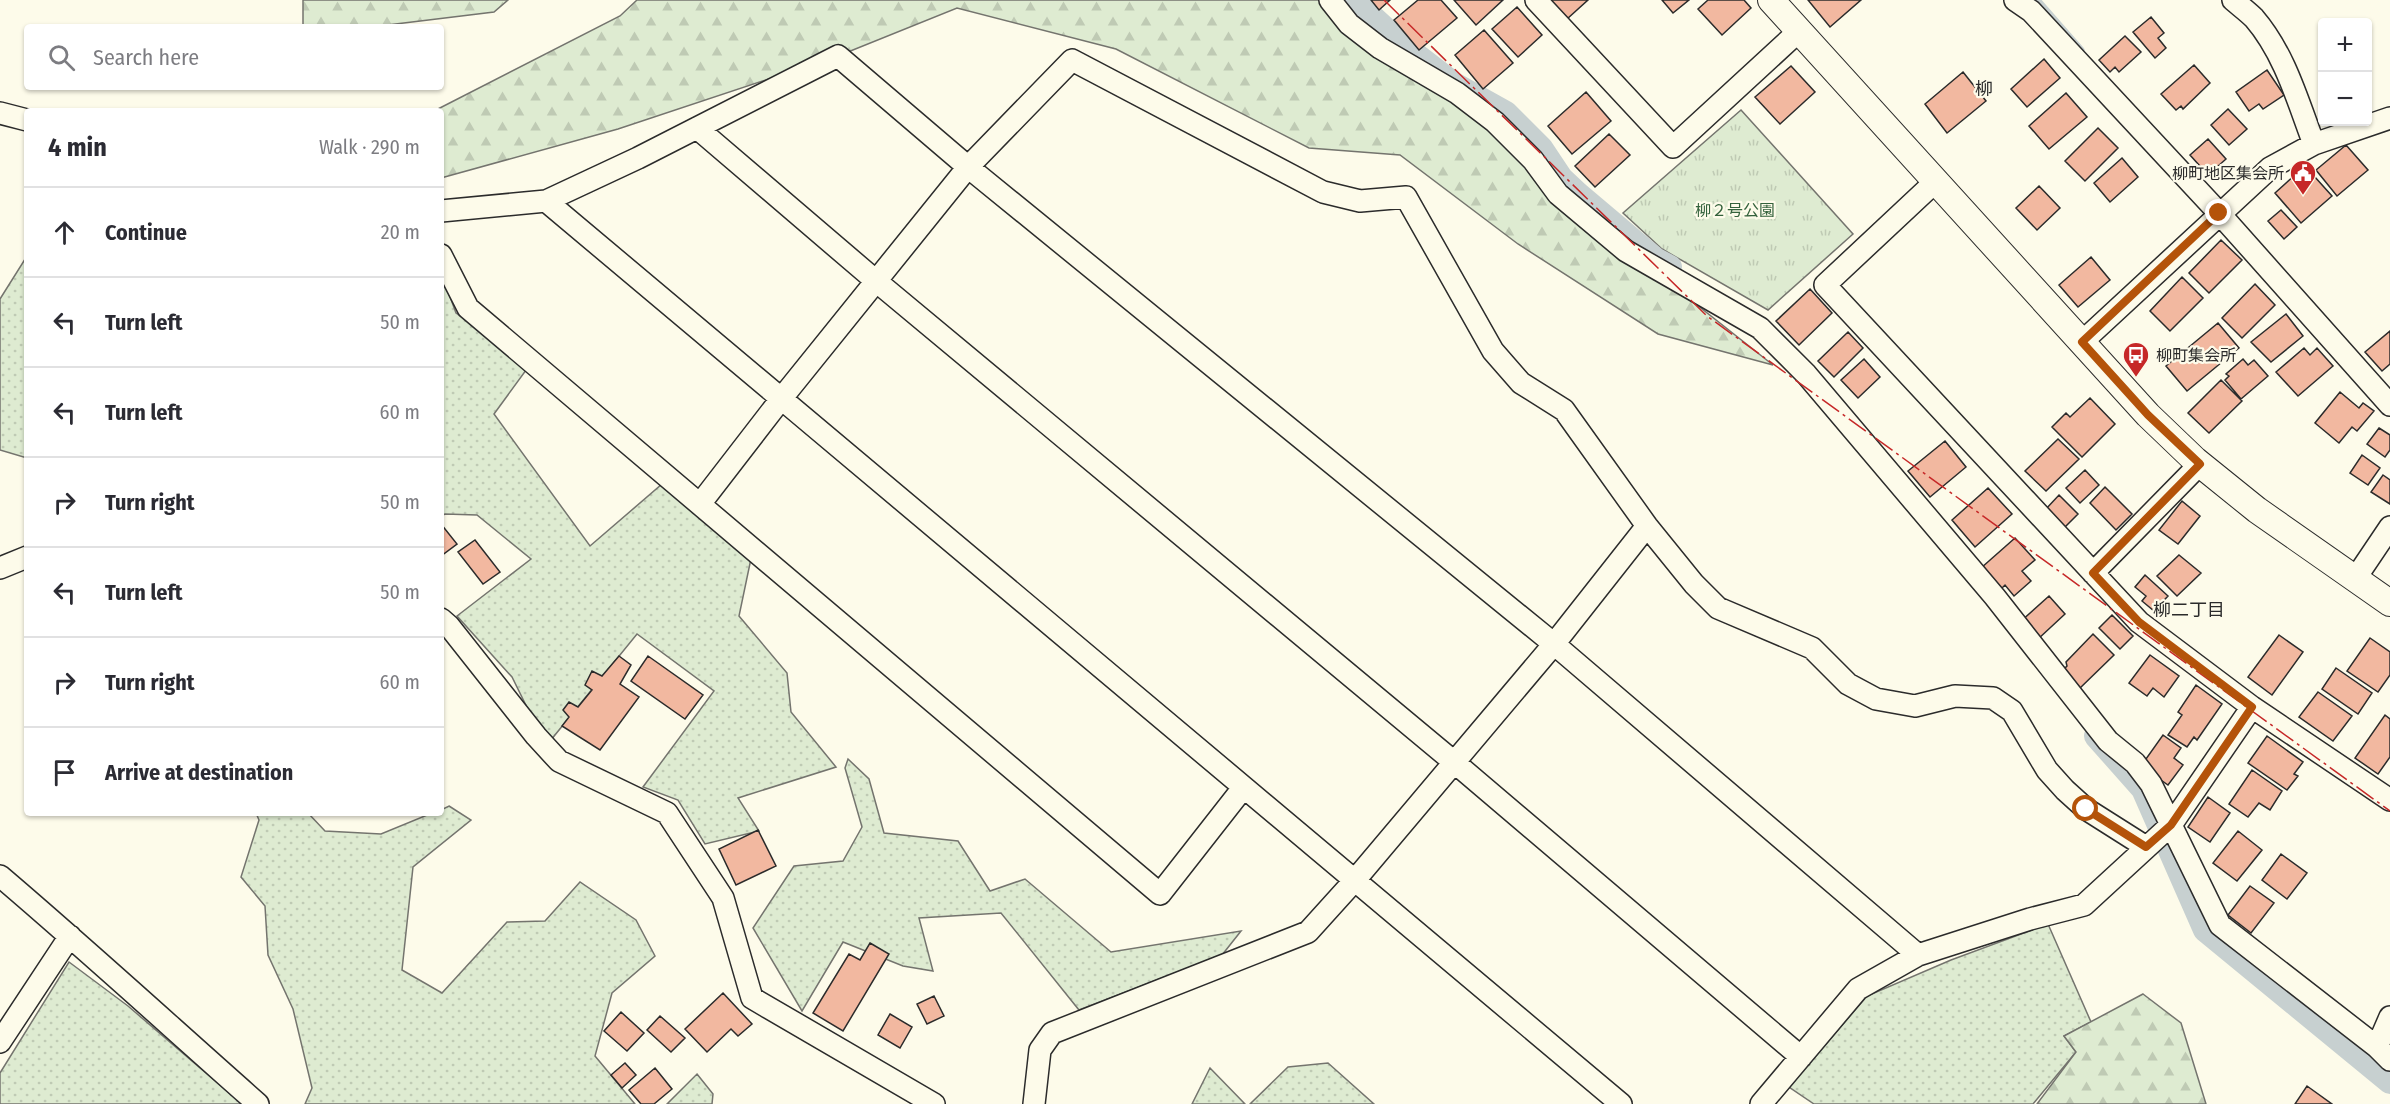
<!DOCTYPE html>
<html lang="en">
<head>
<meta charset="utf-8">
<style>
  body { margin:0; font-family:"Fira Sans Condensed","Noto Sans JP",sans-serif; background:#f7f7f7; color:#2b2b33 }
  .controls { position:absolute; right:18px; top:18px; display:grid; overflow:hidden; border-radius:6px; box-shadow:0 2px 4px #0004 }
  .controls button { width:54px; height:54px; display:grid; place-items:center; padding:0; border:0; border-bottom:2px solid #e1e1e2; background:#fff; color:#2b2b33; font:30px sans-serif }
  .stop { position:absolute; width:18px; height:18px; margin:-14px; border:4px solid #b45309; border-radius:50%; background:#fff }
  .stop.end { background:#b45309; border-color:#fff; box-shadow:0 2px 6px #0008 }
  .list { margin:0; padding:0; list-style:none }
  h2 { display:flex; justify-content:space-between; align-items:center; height:78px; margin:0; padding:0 24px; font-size:26px }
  h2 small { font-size:20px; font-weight:400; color:#7c7c81 }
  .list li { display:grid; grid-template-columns:39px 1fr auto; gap:18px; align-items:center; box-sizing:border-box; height:90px; padding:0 24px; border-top:2px solid #e1e1e2 }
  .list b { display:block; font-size:22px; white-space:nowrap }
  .list em { font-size:20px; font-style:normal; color:#7c7c81 }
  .icon { flex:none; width:33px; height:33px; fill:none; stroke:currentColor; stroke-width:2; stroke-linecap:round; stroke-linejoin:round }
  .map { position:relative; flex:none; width:2390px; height:1104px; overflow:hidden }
  .search { position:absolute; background:#fff; box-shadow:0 2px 4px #0004; left:24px; top:24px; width:420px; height:66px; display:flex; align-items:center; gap:15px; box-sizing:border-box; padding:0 21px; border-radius:6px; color:#7c7c81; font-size:22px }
  .panel { position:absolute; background:#fff; box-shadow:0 2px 4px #0004; left:24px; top:108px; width:420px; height:708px; border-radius:6px }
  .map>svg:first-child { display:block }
  .grass { fill:url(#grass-dots); stroke:#74746e; stroke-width:1.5 }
  .forest { fill:url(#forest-firs); stroke:#74746e; stroke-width:1.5 }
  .park { fill:url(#park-tufts); stroke:#74746e; stroke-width:1.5 }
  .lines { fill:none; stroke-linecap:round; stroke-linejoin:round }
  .stream { stroke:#c7d0d0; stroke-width:7 }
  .canal { stroke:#c7d0d0; stroke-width:24 }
  .building { fill:#f2b8a0; stroke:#2b2b2b; stroke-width:1.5 }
  .minor-casing { stroke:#2b2b2b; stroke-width:24 }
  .tertiary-casing { stroke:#2b2b2b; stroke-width:28 }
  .minor { stroke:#fdfbea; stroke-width:21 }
  .tertiary { stroke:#fdfbea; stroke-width:26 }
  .power { stroke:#c62828; stroke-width:1.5; stroke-dasharray:21 4.5 3 4.5; stroke-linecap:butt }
  .route { stroke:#b45309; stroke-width:8 }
  .labels { text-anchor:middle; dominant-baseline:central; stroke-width:4.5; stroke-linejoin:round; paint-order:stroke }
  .poi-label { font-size:16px; fill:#2b2b2b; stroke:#fdfbea; text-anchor:end }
  .park-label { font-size:16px; fill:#34623c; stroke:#fdfbea }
  .neighbourhood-label { font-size:18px; fill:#2b2b2b; stroke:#fdfbea }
</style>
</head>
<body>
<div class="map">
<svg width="2390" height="1104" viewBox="0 0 2390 1104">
  <defs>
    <pattern id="grass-dots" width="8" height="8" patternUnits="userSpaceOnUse" patternTransform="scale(1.5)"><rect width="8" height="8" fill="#deebd1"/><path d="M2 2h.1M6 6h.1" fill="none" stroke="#bfcab4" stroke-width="1.8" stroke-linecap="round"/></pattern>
    <pattern id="forest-firs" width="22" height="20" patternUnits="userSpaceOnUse" patternTransform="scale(1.5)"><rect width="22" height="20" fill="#deebd1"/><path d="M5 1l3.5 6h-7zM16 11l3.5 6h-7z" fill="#bfcab4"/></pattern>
    <pattern id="park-tufts" width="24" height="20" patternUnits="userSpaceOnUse" patternTransform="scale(1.5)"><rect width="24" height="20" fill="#deebd1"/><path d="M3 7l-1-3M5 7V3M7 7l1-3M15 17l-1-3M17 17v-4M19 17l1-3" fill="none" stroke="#bfcab4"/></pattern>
  </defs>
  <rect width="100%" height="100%" fill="#fdfbea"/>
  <!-- grass -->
  <path class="grass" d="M27 256V458L0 450V299Z
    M441 272 456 313 532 362 494 414 590 546 669 478 753 549 739 616 787 673 791 712 836 767 738 798 759 831 705 844 678 800 643 787 714 691 637 634 546 746 512 677 457 616 531 559 477 515 445 514 441 516Z
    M848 759 869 779 884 833 958 841 990 891 1025 879 1111 952 1241 931 1222 955 1079 1010 1001 913 919 918 933 971 903 966 843 942 802 1011 753 928 794 866 843 861 862 827 845 768Z
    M449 806 471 820 413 867 402 970 442 993 507 922 545 921 580 882 636 920 655 956 612 993 595 1056 635 1104H305L312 1088 293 1009 268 955 265 906 241 877 259 820 256 813H308L325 831 381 834 432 813H441V810Z
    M2048 924 2091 1022 2064 1036 2076 1052 2033 1104H1814L1789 1087 1867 996 1951 960Z
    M69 962 128 1006 242 1104H0V1073Z
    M1328 1063 1374 1104H1250L1288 1067Z
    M1210 1068 1245 1104H1192Z
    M697 1074 713 1094 712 1104H667Z"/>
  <!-- forest -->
  <path class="forest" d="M303 0H508L494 12 371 27H303Z
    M637 0H1337L1341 14 1482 112 1587 218 1773 365 1658 334 1518 244 1400 155 1309 148 1116 49 957 8 838 56 618 129 441 178V111H434L620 16Z
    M2143 994 2181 1023 2206 1104H2037L2076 1052 2064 1036Z"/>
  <!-- park -->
  <path class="park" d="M1741 110 1853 234 1768 310 1662 249 1623 213Z"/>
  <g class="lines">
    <!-- stream -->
    <path class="stream" d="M2037 0 2081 50"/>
    <!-- canal -->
    <path class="canal" d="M1354 0 1402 44 1454 84 1506 113 1541 148 1561 178 1578 194 1655 259 1670 267
      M2096 736 2143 789 2205 930 2390 1082"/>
  </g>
  <!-- building -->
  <path class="building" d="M1371 0H1390L1379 10Z
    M1418 0H1441L1457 18 1419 50 1394 20Z
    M1454 0H1503L1476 25Z
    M1549 0H1588L1567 19Z
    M1662 0H1689L1673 13Z
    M1708 0H1744L1751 8 1722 35 1698 9Z
    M1808 0H1861L1830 27Z
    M1517 7 1542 35 1518 57 1492 29Z
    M2151 17 2164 33 2158 38 2166 48 2155 58 2133 32Z
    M1484 30 1513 63 1483 89 1455 55Z
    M2125 36 2141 52 2119 72 2115 67 2110 72 2099 60Z
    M2044 59 2060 78 2027 107 2011 89Z
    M2194 65 2210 83 2183 109 2181 106 2176 110 2161 94Z
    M1791 66 1815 92 1780 124 1755 97Z
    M2267 70 2284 95 2263 109 2259 104 2249 111 2236 92Z
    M1963 72 1986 101 1947 133 1925 104Z
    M1586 92 1611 121 1572 154 1548 126Z
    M2066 93 2087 117 2049 149 2029 126Z
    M2228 109 2247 129 2229 145 2211 125Z
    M2098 128 2118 148 2085 181 2065 161Z
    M1609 134 1630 155 1595 187 1575 166Z
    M2208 139 2226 159 2208 175 2190 155Z
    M2346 145 2368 170 2337 196 2316 170Z
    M2122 158 2138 177 2110 202 2094 183Z
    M2305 166 2332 196 2301 223 2275 193Z
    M2039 186 2060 208 2037 230 2016 208Z
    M2281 210 2297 227 2284 239 2268 221Z
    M2221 240 2242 260 2209 293 2189 273Z
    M2091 257 2110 280 2078 307 2059 285Z
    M2182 277 2203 298 2170 331 2150 311Z
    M2255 284 2275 305 2242 338 2222 318Z
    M1810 289 1832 313 1799 345 1776 321Z
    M2286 314 2303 336 2271 362 2251 342Z
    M2218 323 2239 348 2187 391 2166 366Z
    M2390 331V364L2382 371 2365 352Z
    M1848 332 1863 348 1834 377 1818 361Z
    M2304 348 2310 355 2317 348 2333 366 2298 396 2276 372Z
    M1864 359 1880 377 1858 398 1841 380Z
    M2243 359 2248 365 2254 360 2268 376 2241 399 2225 380 2229 376 2226 374Z
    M2221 380 2242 401 2209 433 2188 413Z
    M2340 392 2359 408 2363 403 2374 411 2357 431 2352 427 2339 443 2315 423Z
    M2090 398 2115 424 2082 457 2052 427 2066 413 2070 417Z
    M2379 428 2390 435V450L2385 457 2367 444Z
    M2058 439 2079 459 2046 491 2025 471Z
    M1945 441 1966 467 1930 497 1908 471Z
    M2362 455 2380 468 2368 485 2350 473Z
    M2085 470 2099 485 2080 503 2066 488Z
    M2383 475 2390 480V504L2371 492Z
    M2105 487 2132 514 2116 530 2090 503Z
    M1988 488 2012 514 1975 547 1952 520Z
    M2059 495 2078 514 2064 528 2045 510Z
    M2182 501 2200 516 2178 544 2159 530Z
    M441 524 457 544 441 556Z
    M2015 538 2035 560 2022 571 2031 581 2014 596 2005 585 2000 590 1981 568Z
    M475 540 500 572 483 584 458 552Z
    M2179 555 2201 573 2177 596 2157 576Z
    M2145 575 2168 596 2154 611 2142 601 2146 596 2135 587Z
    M2049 596 2065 614 2037 640 2020 622Z
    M2112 615 2133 636 2120 649 2099 628Z
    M2093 634 2114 655 2078 690 2060 673 2067 666 2066 662Z
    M2279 635 2303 652 2272 695 2248 677Z
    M2370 638 2390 652V675L2378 692 2347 671Z
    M2150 655 2179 676 2164 697 2153 688 2147 696 2129 683Z
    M619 656 631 665 620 684 639 697 600 750 562 726 569 717 563 710 569 702 578 707 592 690 585 685 592 671 602 676Z
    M648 656 703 695 685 719 631 681Z
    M2336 668 2372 693 2358 714 2322 689Z
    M2196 685 2222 704 2197 740 2194 737 2187 747 2168 735 2182 715 2178 712Z
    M2318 692 2352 716 2333 741 2299 717Z
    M2385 715 2390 719V757L2378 774 2355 758Z
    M2163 735 2181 748 2174 758 2183 765 2168 785 2141 766Z
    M2267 736 2303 762 2294 774 2298 776 2287 790 2248 763Z
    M2252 770 2282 791 2270 810 2259 803 2248 817 2229 804Z
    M2208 797 2230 813 2210 842 2188 827Z
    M758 830 776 866 736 885 719 849Z
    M2238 831 2262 850 2237 881 2213 863Z
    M2281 854 2307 873 2287 899 2262 880Z
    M2250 886 2274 903 2251 933 2228 915Z
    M870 943 889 954 843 1031 813 1013 849 954 860 960Z
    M723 993 752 1024 738 1036 731 1029 707 1052 685 1029Z
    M934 996 944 1016 927 1024 917 1004Z
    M621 1012 644 1033 627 1051 604 1031Z
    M890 1014 912 1027 900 1048 878 1035Z
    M660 1016 685 1038 671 1052 647 1030Z
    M625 1063 636 1075 622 1088 611 1075Z
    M655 1068 672 1089 654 1104H641L629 1090Z
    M2307 1086 2332 1104H2295Z"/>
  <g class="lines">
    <!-- minor casing -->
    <g class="minor-casing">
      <path id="minor" d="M1330 0 1349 24 1380 48 1457 93 1495 122 1533 160 1558 194 1626 251 1760 328 1806 374 1995 597 2108 741 2135 763 2151 784 2220 925 2377 1047 2390 1060
        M1536 0 1673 147 1799 31
        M2015 0 2031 11 2219 213 2390 405
        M2233 0C2240 6 2248 12 2254 18 2285 54 2298 102 2314 144
        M0 113 27 120
        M697 128 876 281 1454 762 1801 1057
        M1935 182 1825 285 2139 622 2252 707 2390 800
        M546 201 1621 1104
        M441 211 546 201 638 158 838 56 968 167 1554 644 1918 955
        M441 255 468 308 1160 894 1243 788
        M2082 342 2270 168 2314 144 2390 118
        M700 504 781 399 968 167 1072 60 1323 192 1360 201 1406 197 1493 351 1521 383 1564 410 1647 526 1694 584 1718 608 1812 648 1848 684 1876 699 1915 706 1955 696 1993 698 2012 711 2047 770 2065 790 2086 809 2146 847
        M0 568 27 557
        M2093 573 2200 464
        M2355 579 2390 527
        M441 619 449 626 536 736 559 761 667 813 723 898 752 998 934 1104
        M0 876C87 950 172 1028 258 1104
        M0 1042 70 936
        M2377 1047 2390 1017
        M1034 1104 1040 1050 1052 1033 1308 932 1355 880 1554 644 1647 526
        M1761 1104 1858 989 1918 955 2030 919 2084 905 2171 825 2252 707"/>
    </g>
    <!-- tertiary casing -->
    <g class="tertiary-casing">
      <path id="tertiary" d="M1771 0 2148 415 2195 460 2257 510 2390 603"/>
    </g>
    <!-- minor -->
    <use href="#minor" class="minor"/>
    <!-- tertiary -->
    <use href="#tertiary" class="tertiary"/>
    <!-- power -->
    <path class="power" d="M1384 0 1707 316 2390 811"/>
  </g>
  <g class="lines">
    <!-- route -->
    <path class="route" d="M2086 809 2146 847 2171 825 2252 707 2139 622 2093 573 2200 464 2148 415 2082 342 2219 213"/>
  </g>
  <!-- icons -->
  <defs>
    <g id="civic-pin" transform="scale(1.35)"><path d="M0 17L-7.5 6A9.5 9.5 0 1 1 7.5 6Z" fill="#c62828" stroke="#fdfbea"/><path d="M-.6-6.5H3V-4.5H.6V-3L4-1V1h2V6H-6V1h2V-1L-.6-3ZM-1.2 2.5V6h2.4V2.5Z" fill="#fff"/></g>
    <g id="bus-pin" transform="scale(1.35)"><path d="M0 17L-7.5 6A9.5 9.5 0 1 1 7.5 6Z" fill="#c62828" stroke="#fdfbea"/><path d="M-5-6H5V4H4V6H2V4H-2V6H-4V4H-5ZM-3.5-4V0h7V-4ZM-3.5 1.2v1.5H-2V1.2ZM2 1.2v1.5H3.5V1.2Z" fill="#fff"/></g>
  </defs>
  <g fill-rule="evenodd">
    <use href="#civic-pin" x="2303" y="173"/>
    <use href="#bus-pin" x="2136" y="355"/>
  </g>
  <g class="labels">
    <!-- poi labels -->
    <g class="poi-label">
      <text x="2284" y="173">柳町地区集会所</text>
      <text x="2156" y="355" text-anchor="start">柳町集会所</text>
    </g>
    <!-- park labels -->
    <g class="park-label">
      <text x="1735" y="210">柳２号公園</text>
    </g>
    <!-- neighbourhood labels -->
    <g class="neighbourhood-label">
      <text x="1984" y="89">柳</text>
      <text x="2189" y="610">柳二丁目</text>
    </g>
  </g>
</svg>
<div class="controls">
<button>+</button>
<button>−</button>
</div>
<div class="stop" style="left:2086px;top:809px"></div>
<div class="stop end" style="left:2219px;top:213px"></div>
<div class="search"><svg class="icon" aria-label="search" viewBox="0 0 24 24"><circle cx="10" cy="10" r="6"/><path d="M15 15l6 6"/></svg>Search here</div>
<section class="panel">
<h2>4 min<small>Walk · 290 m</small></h2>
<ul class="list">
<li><svg class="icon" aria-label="ahead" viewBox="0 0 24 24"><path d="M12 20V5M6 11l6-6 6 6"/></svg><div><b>Continue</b></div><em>20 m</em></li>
<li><svg class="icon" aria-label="left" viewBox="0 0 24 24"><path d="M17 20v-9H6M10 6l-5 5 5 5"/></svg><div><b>Turn left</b></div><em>50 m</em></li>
<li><svg class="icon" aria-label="left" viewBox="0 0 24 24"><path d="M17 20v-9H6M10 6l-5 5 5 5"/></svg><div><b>Turn left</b></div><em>60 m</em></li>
<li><svg class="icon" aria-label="right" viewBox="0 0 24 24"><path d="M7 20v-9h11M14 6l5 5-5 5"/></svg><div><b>Turn right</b></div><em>50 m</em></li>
<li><svg class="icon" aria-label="left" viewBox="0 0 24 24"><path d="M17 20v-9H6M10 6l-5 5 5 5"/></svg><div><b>Turn left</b></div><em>50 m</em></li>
<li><svg class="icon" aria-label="right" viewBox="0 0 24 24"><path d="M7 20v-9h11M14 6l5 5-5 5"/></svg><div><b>Turn right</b></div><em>60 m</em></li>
<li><svg class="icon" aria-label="arrive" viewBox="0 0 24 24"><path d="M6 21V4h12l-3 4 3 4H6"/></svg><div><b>Arrive at destination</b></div></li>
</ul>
</section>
</div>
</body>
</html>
